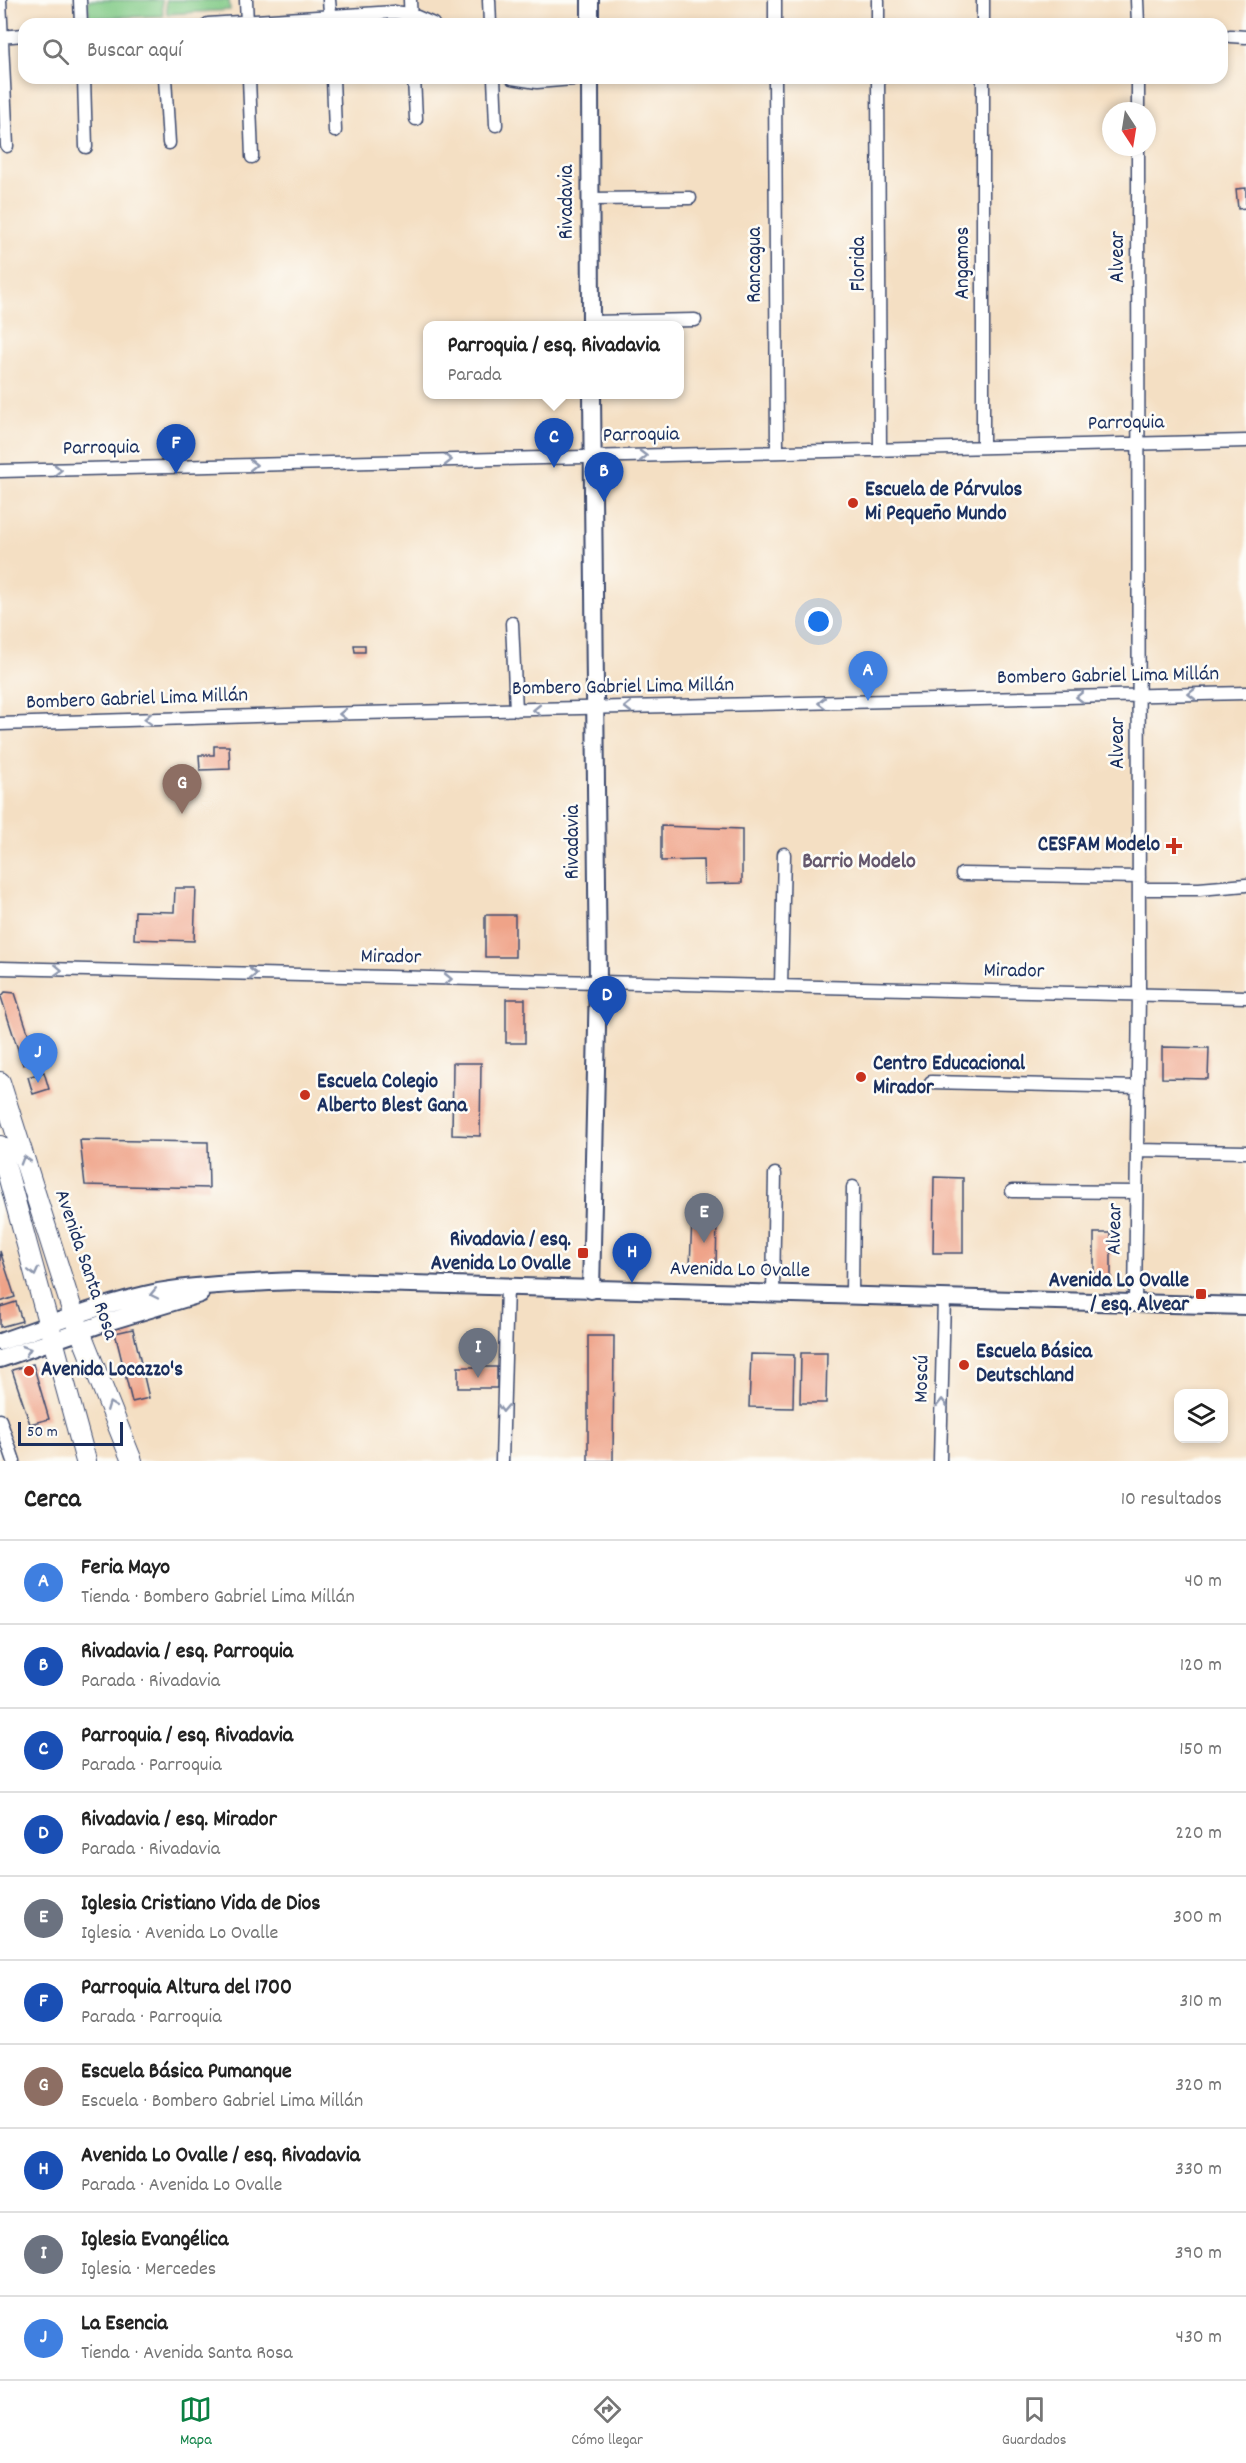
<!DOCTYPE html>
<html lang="es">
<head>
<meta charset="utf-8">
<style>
  body { margin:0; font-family:Dekko,sans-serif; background:#f2f2f2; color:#222 }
  .controls { position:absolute; right:18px; bottom:18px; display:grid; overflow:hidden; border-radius:12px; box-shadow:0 3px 9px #0003 }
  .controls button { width:54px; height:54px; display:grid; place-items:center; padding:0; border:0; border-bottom:2px solid #e0e0e0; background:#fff; color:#222; font:30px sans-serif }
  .compass { position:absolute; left:1102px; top:102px; width:54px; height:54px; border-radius:50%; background:#fff; box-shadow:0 3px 9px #0003; rotate:168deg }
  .scale { position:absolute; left:18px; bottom:15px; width:105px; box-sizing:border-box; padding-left:6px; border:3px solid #1b2f5e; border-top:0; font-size:16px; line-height:21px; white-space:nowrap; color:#1b2f5e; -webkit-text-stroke:4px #fdfcf7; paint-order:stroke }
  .you { position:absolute; left:819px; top:622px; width:21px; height:21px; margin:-15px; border:4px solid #fff; border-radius:50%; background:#1a73e8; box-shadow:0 0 0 9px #1a73e833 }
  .badge { display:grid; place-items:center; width:39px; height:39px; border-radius:50%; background:#0b8043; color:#fff; font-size:20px; font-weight:700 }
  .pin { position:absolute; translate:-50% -50px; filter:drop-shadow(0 2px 3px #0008) }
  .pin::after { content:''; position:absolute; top:32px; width:21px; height:18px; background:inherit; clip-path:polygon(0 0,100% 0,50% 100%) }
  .popup { position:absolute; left:423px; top:321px; width:261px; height:78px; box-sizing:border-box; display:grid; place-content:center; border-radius:12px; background:#fff; filter:drop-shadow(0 2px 4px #0005); font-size:20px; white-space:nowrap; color:#767676 }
  .popup b { font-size:22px; color:#222 }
  .popup::after { content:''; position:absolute; left:50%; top:100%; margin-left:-12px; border:12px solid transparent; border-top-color:#fff }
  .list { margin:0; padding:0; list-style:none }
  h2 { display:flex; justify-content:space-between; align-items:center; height:78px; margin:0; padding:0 24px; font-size:26px }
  h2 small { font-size:20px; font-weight:400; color:#767676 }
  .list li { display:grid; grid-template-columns:39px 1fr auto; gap:18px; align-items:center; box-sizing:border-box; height:84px; padding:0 24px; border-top:2px solid #e0e0e0 }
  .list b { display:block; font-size:22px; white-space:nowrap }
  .list p { margin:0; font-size:20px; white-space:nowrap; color:#767676 }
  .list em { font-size:20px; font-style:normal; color:#767676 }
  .icon { flex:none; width:33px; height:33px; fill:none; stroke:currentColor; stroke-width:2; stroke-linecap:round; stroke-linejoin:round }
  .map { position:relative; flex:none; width:1246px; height:1461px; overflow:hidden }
  .search { position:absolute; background:#fff; box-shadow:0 3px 9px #0003; left:18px; right:18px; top:18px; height:66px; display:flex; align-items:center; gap:15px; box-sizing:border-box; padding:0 21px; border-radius:18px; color:#767676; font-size:22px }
  .sheet { height:918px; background:#fff }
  nav { display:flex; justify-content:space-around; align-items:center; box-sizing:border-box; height:84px; border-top:2px solid #e0e0e0; background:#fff; font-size:16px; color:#767676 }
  nav a { display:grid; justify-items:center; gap:3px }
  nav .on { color:#0b8043 }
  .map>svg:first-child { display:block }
  .green { fill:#81ca86; stroke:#4e7c72; stroke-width:1.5 }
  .building { fill:#efa388 }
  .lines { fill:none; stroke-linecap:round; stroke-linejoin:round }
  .street-casing { stroke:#3c496d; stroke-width:15 }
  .secondary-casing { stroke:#3c496d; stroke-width:20 }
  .primary-casing { stroke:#3c496d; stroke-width:22 }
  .street { stroke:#fff; stroke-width:12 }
  .secondary { stroke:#fff; stroke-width:16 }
  .primary { stroke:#fff; stroke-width:20 }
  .oneway { stroke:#8d97ae }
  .poi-dot { fill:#c8321e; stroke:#fdfcf7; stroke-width:2 }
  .labels { text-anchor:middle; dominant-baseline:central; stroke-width:5; stroke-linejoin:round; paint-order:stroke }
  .street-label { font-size:21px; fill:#1b2f5e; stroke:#fdfcf7 }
  .poi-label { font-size:21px; font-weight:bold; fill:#1b2f5e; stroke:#fdfcf7; text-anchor:start }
  .neighbourhood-label { font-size:22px; font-weight:bold; fill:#65586d; stroke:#fdfcf7 }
</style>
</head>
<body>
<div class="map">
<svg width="1246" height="1461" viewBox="0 0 1246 1461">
  <rect width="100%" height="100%" fill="#fdfcf7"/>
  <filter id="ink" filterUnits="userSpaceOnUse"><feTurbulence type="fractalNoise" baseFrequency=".0167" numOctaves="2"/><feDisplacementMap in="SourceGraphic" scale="12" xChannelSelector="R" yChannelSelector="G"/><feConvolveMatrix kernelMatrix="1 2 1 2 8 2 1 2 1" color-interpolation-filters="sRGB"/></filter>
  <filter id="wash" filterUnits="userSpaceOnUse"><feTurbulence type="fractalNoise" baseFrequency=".008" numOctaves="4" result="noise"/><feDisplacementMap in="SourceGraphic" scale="24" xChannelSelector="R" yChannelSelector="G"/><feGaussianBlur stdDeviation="1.35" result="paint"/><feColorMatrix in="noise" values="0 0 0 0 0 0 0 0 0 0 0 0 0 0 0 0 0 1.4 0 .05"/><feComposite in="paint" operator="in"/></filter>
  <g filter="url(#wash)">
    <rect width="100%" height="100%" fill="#f4dfc3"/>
    <!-- green -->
    <path class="green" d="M88 0H162L163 16 89 18Z
      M166 0H229L230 10 167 14Z"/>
    <g id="blocks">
      <!-- building -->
      <path class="building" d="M1246 188V208L1238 209 1236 189Z
        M354 645H365V652H355Z
        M214 746H229L230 769 200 770 199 755H214Z
        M661 826 742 829V883L704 884 703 860 661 861Z
        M175 888H196L194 941 134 939 135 911 174 912Z
        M485 915H515V957H485Z
        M5 992 15 993 37 1060 23 1065 1 997Z
        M506 999H525V1043H506Z
        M1162 1047 1209 1048 1208 1079 1162 1078Z
        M453 1063H481L480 1136 452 1135Z
        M44 1072 49 1089 33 1094 28 1077Z
        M80 1140 208 1142 209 1188 85 1185Z
        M934 1177 963 1178V1253H933Z
        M692 1218 717 1220 716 1267 690 1266Z
        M1094 1233H1111V1280H1094Z
        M0 1251 15 1297 0 1302Z
        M16 1302 22 1321 0 1327V1307Z
        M133 1329 149 1398 132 1402 115 1333Z
        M588 1336H614L613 1461H588Z
        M801 1353H827L826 1403H800Z
        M751 1354 794 1355 793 1408 749 1407Z
        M33 1364 49 1419 30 1424 12 1370Z
        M458 1367H497V1388H458Z"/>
    </g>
  </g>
  <g filter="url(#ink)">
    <use href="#blocks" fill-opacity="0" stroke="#3c496d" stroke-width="1.5"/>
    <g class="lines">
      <!-- street casing -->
      <g class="street-casing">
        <path id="street" d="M0 0 7 146
          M80 0 81 24
          M246 0 247 24
          M329 0 331 23
          M410 0 411 24
          M489 0 490 24
          M775 0V24
          M878 0V24
          M1137 0 1138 24
          M208 24 394 12 410 14 433 24
          M983 24V0
          M1230 36 1246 37
          M0 37 24 35
          M84 78 86 147
          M165 78 169 143
          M249 78 252 157
          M333 78 335 131
          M414 78 416 119
          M494 78 496 125
          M512 78 537 82 585 78
          M775 78 777 452
          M878 78 880 450
          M1138 78V111
          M590 199 690 198
          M591 322 695 320
          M983 447V78
          M0 471 1246 441
          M512 623 516 710
          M0 724 318 714 1246 693
          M962 874 1139 877
          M1139 889H1199L1246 885
          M0 968 1246 997
          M781 986 784 854
          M931 1082 1138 1087
          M1137 1150 1246 1152
          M1012 1191 1136 1192
          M773 1294 775 1174
          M852 1296 853 1187
          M1135 1303 1139 994 1138 147
          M0 1420 14 1461
          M502 1461 507 1287
          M940 1461 944 1298"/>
      </g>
      <!-- secondary casing -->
      <g class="secondary-casing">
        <path id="secondary" d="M590 0V24
          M590 78 591 326
          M591 1290 598 982 592 394
          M0 1342C52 1324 104 1303 158 1292 203 1284 251 1283 296 1281L1246 1306
          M0 1359 107 1322 200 1294"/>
      </g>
      <!-- primary casing -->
      <g class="primary-casing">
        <path id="primary" d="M0 1082 74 1316 132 1461
          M0 1146 86 1461"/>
      </g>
      <!-- street -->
      <use href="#street" class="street"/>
      <!-- secondary -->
      <use href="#secondary" class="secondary"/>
      <!-- primary -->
      <use href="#primary" class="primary"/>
    </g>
    <!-- one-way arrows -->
    <defs><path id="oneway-chevron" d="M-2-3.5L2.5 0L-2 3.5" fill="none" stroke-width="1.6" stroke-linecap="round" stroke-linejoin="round" transform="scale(1.5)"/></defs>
    <g class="oneway">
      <use href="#oneway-chevron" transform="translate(643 456) rotate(-1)"/>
      <use href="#oneway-chevron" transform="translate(448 460) rotate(-1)"/>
      <use href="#oneway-chevron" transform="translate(253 465) rotate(-1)"/>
      <use href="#oneway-chevron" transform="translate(58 470) rotate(-1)"/>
      <use href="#oneway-chevron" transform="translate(1192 694) rotate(179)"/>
      <use href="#oneway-chevron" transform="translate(1080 697) rotate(179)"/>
      <use href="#oneway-chevron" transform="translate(822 703) rotate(179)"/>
      <use href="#oneway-chevron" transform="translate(628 707) rotate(179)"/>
      <use href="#oneway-chevron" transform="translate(537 710) rotate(179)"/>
      <use href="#oneway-chevron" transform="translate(343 714) rotate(179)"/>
      <use href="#oneway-chevron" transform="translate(148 719) rotate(178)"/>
      <use href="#oneway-chevron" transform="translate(58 970) rotate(2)"/>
      <use href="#oneway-chevron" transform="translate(253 974) rotate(1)"/>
      <use href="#oneway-chevron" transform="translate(448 979) rotate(1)"/>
      <use href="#oneway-chevron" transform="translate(25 1160) rotate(-107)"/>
      <use href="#oneway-chevron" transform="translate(34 1272) rotate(76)"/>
      <use href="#oneway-chevron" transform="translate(154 1294) rotate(168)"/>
      <use href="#oneway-chevron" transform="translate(27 1350) rotate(-19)"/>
      <use href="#oneway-chevron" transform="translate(942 1403) rotate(-89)"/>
      <use href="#oneway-chevron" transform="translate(111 1406) rotate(-111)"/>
      <use href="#oneway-chevron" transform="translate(503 1408) rotate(92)"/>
    </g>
  </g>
  <!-- markers -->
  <g class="poi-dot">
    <circle cx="853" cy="503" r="6"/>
    <path d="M1171 837h6v6h6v6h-6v6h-6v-6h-6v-6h6z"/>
    <circle cx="861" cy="1077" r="6"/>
    <circle cx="305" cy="1095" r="6"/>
    <rect x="577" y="1247" width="12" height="12" rx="3"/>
    <rect x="1195" y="1288" width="12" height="12" rx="3"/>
    <circle cx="964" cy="1365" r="6"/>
    <circle cx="29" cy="1371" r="6"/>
  </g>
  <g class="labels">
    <!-- street labels -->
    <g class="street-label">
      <text transform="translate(568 202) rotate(-90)">Rivadavia</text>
      <text transform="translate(1119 257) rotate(-90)">Alvear</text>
      <text transform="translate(964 263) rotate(-90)">Angamos</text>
      <text transform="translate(860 264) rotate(-90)">Florida</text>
      <text transform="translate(756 265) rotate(-90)">Rancagua</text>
      <text transform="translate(1126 424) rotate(-1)">Parroquia</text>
      <text transform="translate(641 436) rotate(-1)">Parroquia</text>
      <text transform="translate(101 449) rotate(-1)">Parroquia</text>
      <text transform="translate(1108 677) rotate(-1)">Bombero Gabriel Lima Millán</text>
      <text transform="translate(623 688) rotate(-1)">Bombero Gabriel Lima Millán</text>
      <text transform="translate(137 700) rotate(-2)">Bombero Gabriel Lima Millán</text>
      <text transform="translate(1119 743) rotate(-90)">Alvear</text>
      <text transform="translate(574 842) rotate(-90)">Rivadavia</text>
      <text transform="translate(391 958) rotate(1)">Mirador</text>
      <text transform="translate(1014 972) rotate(1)">Mirador</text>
      <text transform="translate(1116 1229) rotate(-89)">Alvear</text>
      <text transform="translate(85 1265) rotate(71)">Avenida Santa Rosa</text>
      <text transform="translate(740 1271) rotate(1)">Avenida Lo Ovalle</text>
      <text transform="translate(923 1379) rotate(-89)">Moscú</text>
    </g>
    <!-- poi labels -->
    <g class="poi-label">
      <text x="865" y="491">Escuela de Párvulos<tspan x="865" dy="24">Mi Pequeño Mundo</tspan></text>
      <text x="1160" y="846" text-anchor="end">CESFAM Modelo</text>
      <text x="873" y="1065">Centro Educacional<tspan x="873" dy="24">Mirador</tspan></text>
      <text x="317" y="1083">Escuela Colegio<tspan x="317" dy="24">Alberto Blest Gana</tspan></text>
      <text x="571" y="1241" text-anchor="end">Rivadavia / esq.<tspan x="571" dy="24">Avenida Lo Ovalle</tspan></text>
      <text x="1189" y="1282" text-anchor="end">Avenida Lo Ovalle<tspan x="1189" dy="24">/ esq. Alvear</tspan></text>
      <text x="976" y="1353">Escuela Básica<tspan x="976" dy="24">Deutschland</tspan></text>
      <text x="41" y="1371">Avenida Locazzo's</text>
    </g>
    <!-- neighbourhood labels -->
    <g class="neighbourhood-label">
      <text x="859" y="862">Barrio Modelo</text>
    </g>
  </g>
</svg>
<div class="controls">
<button><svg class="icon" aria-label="layers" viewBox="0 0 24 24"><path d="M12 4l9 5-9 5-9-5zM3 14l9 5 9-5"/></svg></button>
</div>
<svg class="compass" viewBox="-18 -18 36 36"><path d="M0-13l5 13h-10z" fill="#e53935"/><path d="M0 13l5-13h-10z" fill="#767676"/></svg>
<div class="scale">50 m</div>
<div class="you"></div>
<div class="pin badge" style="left:868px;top:701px;background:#3f7fe0">A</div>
<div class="pin badge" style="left:604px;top:502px;background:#1a4fb4">B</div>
<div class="pin badge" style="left:554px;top:468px;background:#1a4fb4">C</div>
<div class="popup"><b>Parroquia / esq. Rivadavia</b>Parada</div>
<div class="pin badge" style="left:607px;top:1026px;background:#1a4fb4">D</div>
<div class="pin badge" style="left:704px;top:1243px;background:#6b7280">E</div>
<div class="pin badge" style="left:176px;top:474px;background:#1a4fb4">F</div>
<div class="pin badge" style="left:182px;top:814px;background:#8d6e63">G</div>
<div class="pin badge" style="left:632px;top:1283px;background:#1a4fb4">H</div>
<div class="pin badge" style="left:478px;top:1378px;background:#6b7280">I</div>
<div class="pin badge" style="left:38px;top:1083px;background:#3f7fe0">J</div>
<div class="search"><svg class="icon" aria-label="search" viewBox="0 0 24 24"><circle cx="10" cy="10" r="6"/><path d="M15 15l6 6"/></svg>Buscar aquí</div>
</div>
<section class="sheet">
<h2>Cerca<small>10 resultados</small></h2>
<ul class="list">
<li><span class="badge" style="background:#3f7fe0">A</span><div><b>Feria Mayo</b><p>Tienda · Bombero Gabriel Lima Millán</p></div><em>40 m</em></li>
<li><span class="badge" style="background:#1a4fb4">B</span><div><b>Rivadavia / esq. Parroquia</b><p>Parada · Rivadavia</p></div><em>120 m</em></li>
<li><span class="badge" style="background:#1a4fb4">C</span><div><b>Parroquia / esq. Rivadavia</b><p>Parada · Parroquia</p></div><em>150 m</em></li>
<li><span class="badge" style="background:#1a4fb4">D</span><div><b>Rivadavia / esq. Mirador</b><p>Parada · Rivadavia</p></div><em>220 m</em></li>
<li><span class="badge" style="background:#6b7280">E</span><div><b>Iglesia Cristiano Vida de Dios</b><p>Iglesia · Avenida Lo Ovalle</p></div><em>300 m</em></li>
<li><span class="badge" style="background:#1a4fb4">F</span><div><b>Parroquia Altura del 1700</b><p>Parada · Parroquia</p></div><em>310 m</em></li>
<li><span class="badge" style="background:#8d6e63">G</span><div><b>Escuela Básica Pumanque</b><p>Escuela · Bombero Gabriel Lima Millán</p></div><em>320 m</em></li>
<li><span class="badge" style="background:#1a4fb4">H</span><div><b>Avenida Lo Ovalle / esq. Rivadavia</b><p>Parada · Avenida Lo Ovalle</p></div><em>330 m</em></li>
<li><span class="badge" style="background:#6b7280">I</span><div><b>Iglesia Evangélica</b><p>Iglesia · Mercedes</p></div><em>390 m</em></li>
<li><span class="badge" style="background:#3f7fe0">J</span><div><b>La Esencia</b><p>Tienda · Avenida Santa Rosa</p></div><em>430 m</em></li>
</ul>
</section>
<nav>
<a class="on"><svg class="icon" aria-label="map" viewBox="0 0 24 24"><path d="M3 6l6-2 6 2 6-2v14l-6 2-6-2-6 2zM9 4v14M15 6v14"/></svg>Mapa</a>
<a><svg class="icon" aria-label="directions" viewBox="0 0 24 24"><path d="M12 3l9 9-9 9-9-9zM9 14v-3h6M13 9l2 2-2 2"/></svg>Cómo llegar</a>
<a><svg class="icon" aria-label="saved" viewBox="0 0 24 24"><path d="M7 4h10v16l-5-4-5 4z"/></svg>Guardados</a>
</nav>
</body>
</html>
